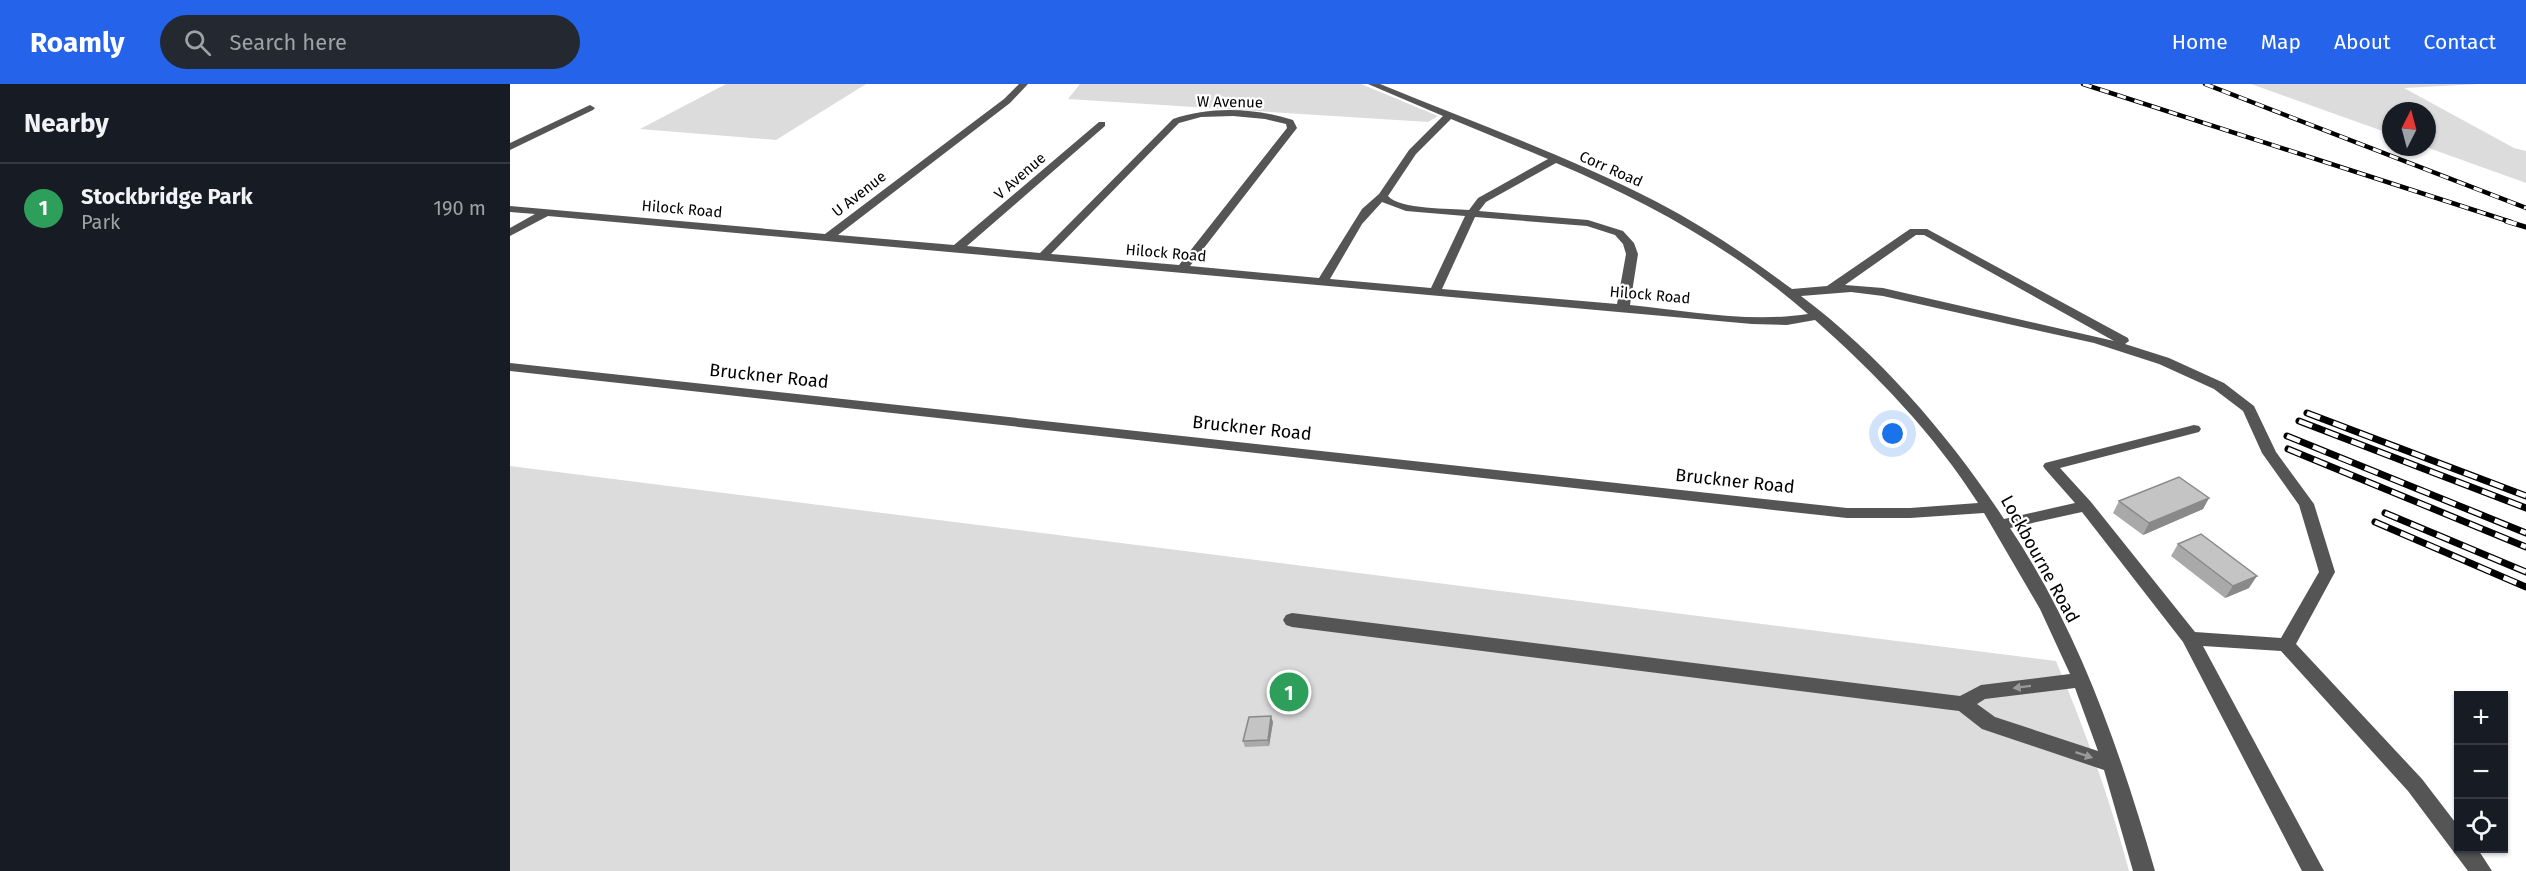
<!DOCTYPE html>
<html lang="en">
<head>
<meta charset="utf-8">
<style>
  body { margin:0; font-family:"Fira Sans",sans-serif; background:#242831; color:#f1f3f6 }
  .controls { position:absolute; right:18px; bottom:18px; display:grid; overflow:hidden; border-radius:0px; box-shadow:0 2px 4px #0004 }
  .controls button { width:54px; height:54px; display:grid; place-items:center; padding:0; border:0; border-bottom:2px solid #363941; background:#171b24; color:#f1f3f6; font:30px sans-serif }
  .compass { position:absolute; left:1872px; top:18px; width:54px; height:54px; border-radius:50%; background:#171b24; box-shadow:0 2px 4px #0004; rotate:6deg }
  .you { position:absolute; left:1383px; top:350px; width:21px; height:21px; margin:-15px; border:4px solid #fff; border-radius:50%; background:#1a73e8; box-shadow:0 0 0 9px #1a73e833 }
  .badge { display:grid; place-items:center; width:39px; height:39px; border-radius:50%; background:#2563eb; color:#fff; font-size:20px; font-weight:700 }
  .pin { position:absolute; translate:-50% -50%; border:3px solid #fff; box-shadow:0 2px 6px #0006 }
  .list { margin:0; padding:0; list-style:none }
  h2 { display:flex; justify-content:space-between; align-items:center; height:78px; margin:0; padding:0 24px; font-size:26px }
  h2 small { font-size:20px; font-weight:400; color:#9ea1a6 }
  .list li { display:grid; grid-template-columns:39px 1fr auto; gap:18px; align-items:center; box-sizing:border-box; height:90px; padding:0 24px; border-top:2px solid #363941 }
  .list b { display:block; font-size:22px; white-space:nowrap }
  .list p { margin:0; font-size:20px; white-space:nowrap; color:#9ea1a6 }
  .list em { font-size:20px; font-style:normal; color:#9ea1a6 }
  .icon { flex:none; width:33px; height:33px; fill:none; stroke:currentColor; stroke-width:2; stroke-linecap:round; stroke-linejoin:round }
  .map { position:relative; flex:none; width:2016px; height:787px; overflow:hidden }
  header { display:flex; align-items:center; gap:36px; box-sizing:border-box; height:84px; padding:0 30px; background:#2563eb; color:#fff }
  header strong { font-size:28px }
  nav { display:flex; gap:33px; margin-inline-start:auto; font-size:21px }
  .search { width:420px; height:54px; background:#242831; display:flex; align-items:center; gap:15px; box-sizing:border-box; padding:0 21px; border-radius:33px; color:#9ea1a6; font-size:22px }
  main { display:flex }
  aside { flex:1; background:#171b24 }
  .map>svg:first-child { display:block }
  .green { fill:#dcdcdc }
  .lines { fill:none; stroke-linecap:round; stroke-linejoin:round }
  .minor { fill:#555; fill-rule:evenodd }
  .rail-far2-casing { stroke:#000; stroke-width:4.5 }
  .rail-far1-casing { stroke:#000; stroke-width:5 }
  .rail-casing { stroke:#000; stroke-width:7 }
  .rail-far2 { stroke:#fff; stroke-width:3; stroke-dasharray:9; stroke-linecap:butt }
  .rail-far1 { stroke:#fff; stroke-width:4; stroke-dasharray:11; stroke-linecap:butt }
  .rail { stroke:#fff; stroke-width:4.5; stroke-dasharray:14; stroke-linecap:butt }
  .wall { fill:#a9a9a9 }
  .shaded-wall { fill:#898989 }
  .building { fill:#c4c4c4; stroke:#898989; stroke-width:1.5 }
  .oneway { fill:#999 }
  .labels { text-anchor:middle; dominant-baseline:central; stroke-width:4.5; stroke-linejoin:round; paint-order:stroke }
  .far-street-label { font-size:15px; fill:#000; stroke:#fff }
  .street-label { font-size:18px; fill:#000; stroke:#fff }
</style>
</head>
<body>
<header>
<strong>Roamly</strong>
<div class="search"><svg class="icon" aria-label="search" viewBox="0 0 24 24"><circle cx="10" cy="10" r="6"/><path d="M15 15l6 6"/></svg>Search here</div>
<nav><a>Home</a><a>Map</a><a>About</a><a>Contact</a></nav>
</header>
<main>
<aside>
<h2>Nearby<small></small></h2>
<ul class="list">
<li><span class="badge" style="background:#2e9e5b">1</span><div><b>Stockbridge Park</b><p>Park</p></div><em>190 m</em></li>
</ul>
</aside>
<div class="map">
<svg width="2016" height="787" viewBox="0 0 2016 787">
  <rect width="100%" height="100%" fill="#fff"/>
  <!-- green -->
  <path class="green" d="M216 0H356L266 56 130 45Z
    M570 0H851L928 32 918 38 558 15Z
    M1741 0H1970L1894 4 2004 64 2016 67V99L1916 63 1917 27H1881V50Z
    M0 382 1546 577C1575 646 1600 715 1619 787H0Z"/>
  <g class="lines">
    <!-- minor -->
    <path class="minor" d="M509 0H518L500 19 328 151 444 161 589 38H595V42L457 162 530 169 663 35C701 22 745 24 783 36L787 44 680 182 809 194 852 125 869 110 899 66 933 32 858 0H870C963 38 1058 72 1147 118 1195 143 1239 173 1282 205L1317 202 1400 145H1417L1618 254 1619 257 1615 260 1659 274 1714 299 1744 322 1766 368 1804 420 1825 488 1786 560 1912 695 1948 742V764H1967L1982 787H1958L1898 707 1771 567 1693 562 1814 787H1792L1673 558 1572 428 1500 444C1570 549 1610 667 1645 787H1623L1594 686 1472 645 1449 627 782 543 776 541 773 536 776 531 782 529 1450 612 1471 601 1560 590 1530 525 1474 429 1400 434H1337L0 287V279L1337 424H1400L1468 419C1424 350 1366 290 1305 236L1277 241 1242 240 38 132 0 152V144L25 130 0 128V122L315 150 494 15ZM723 32 755 35 776 40 777 44 669 181 541 170 669 39 691 33ZM941 35 1038 75 968 114 959 126C940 124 890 126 878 112L906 70ZM1046 79C1136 117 1224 165 1298 230 1240 239 1177 227 1120 221L1128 170 1124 159 1113 147 1078 136 969 127 976 118ZM872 118 896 127 955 132 921 204 820 195 852 140ZM965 133 1077 142 1105 151 1113 160 1116 170 1107 220 932 205ZM1406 151H1414L1604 257 1373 204 1335 201ZM1341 208 1373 212 1584 259 1649 280 1704 305 1733 327 1752 369 1789 421 1809 488 1771 554 1685 548 1581 418 1550 384 1689 348 1691 345 1689 342 1684 341 1535 379 1533 382 1535 385 1565 419 1494 435C1441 354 1370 271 1291 212ZM1565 604 1588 667 1485 633 1467 620 1475 615Z
      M80 21 85 24 83 26 0 66V59Z"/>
    <!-- rail-far2 casing -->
    <g class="rail-far2-casing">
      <path id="rail-far2" d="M1573 0 2001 138
        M1695 0 2016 124"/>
    </g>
    <!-- rail-far1 casing -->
    <g class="rail-far1-casing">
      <path id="rail-far1" d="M1996 137 2016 143"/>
    </g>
    <!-- rail casing -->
    <g class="rail-casing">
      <path id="rail" d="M1797 329 2016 412
        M1789 337 2016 424
        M1777 352 2016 449
        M1778 365 2016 463
        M1875 429 2016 488
        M1865 438 2016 503"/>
    </g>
    <!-- rail-far2 -->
    <use href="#rail-far2" class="rail-far2"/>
    <!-- rail-far1 -->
    <use href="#rail-far1" class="rail-far1"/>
    <!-- rail -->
    <use href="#rail" class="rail"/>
  </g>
  <!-- wall -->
  <path class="wall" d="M1699 414 1693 425 1633 451 1603 429 1609 417Z
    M1668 460 1739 504 1715 514 1661 472Z
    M763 638 759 662 735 663 733 657Z"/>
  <!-- shaded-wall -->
  <path class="shaded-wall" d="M1699 414 1693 425 1633 451 1639 439Z
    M1747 492 1739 504 1715 514 1723 502Z
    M761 632 763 638 759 662 758 656Z"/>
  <!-- building -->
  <path class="building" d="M1669 393 1699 414 1639 439 1609 417Z
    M1691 450 1747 492 1723 502 1668 460Z
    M761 632 758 656 733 657 739 633Z"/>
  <!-- one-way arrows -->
  <defs><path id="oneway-solid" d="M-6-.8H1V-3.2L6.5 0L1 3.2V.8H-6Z" transform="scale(1.5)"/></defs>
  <g class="oneway">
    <use href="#oneway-solid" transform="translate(1512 603) rotate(173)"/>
    <use href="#oneway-solid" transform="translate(1574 671) rotate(18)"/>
  </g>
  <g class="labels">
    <!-- far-street labels -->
    <g class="far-street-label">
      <text transform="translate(720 18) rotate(1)">W Avenue</text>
      <text transform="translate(1101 85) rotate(24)">Corr Road</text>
      <text transform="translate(510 92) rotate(-41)">V Avenue</text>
      <text transform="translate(349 110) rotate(-38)">U Avenue</text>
      <text transform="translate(172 125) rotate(5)">Hilock Road</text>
      <text transform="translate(656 169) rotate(5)">Hilock Road</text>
      <text transform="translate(1140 211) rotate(5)">Hilock Road</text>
    </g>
    <!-- street labels -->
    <g class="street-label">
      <text transform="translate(259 292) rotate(6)">Bruckner Road</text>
      <text transform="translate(742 344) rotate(6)">Bruckner Road</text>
      <text transform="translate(1225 397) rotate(6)">Bruckner Road</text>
      <text transform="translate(1530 475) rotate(61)">Lockbourne Road</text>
    </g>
  </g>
</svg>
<div class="controls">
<button>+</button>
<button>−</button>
<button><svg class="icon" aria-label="locate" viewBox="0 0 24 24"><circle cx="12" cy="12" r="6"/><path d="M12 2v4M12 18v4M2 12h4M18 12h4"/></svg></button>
</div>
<svg class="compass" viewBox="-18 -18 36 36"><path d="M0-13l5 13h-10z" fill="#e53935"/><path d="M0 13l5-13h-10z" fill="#9ea1a6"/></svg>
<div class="you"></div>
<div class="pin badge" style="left:779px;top:608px;background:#2e9e5b">1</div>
</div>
</main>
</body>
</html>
